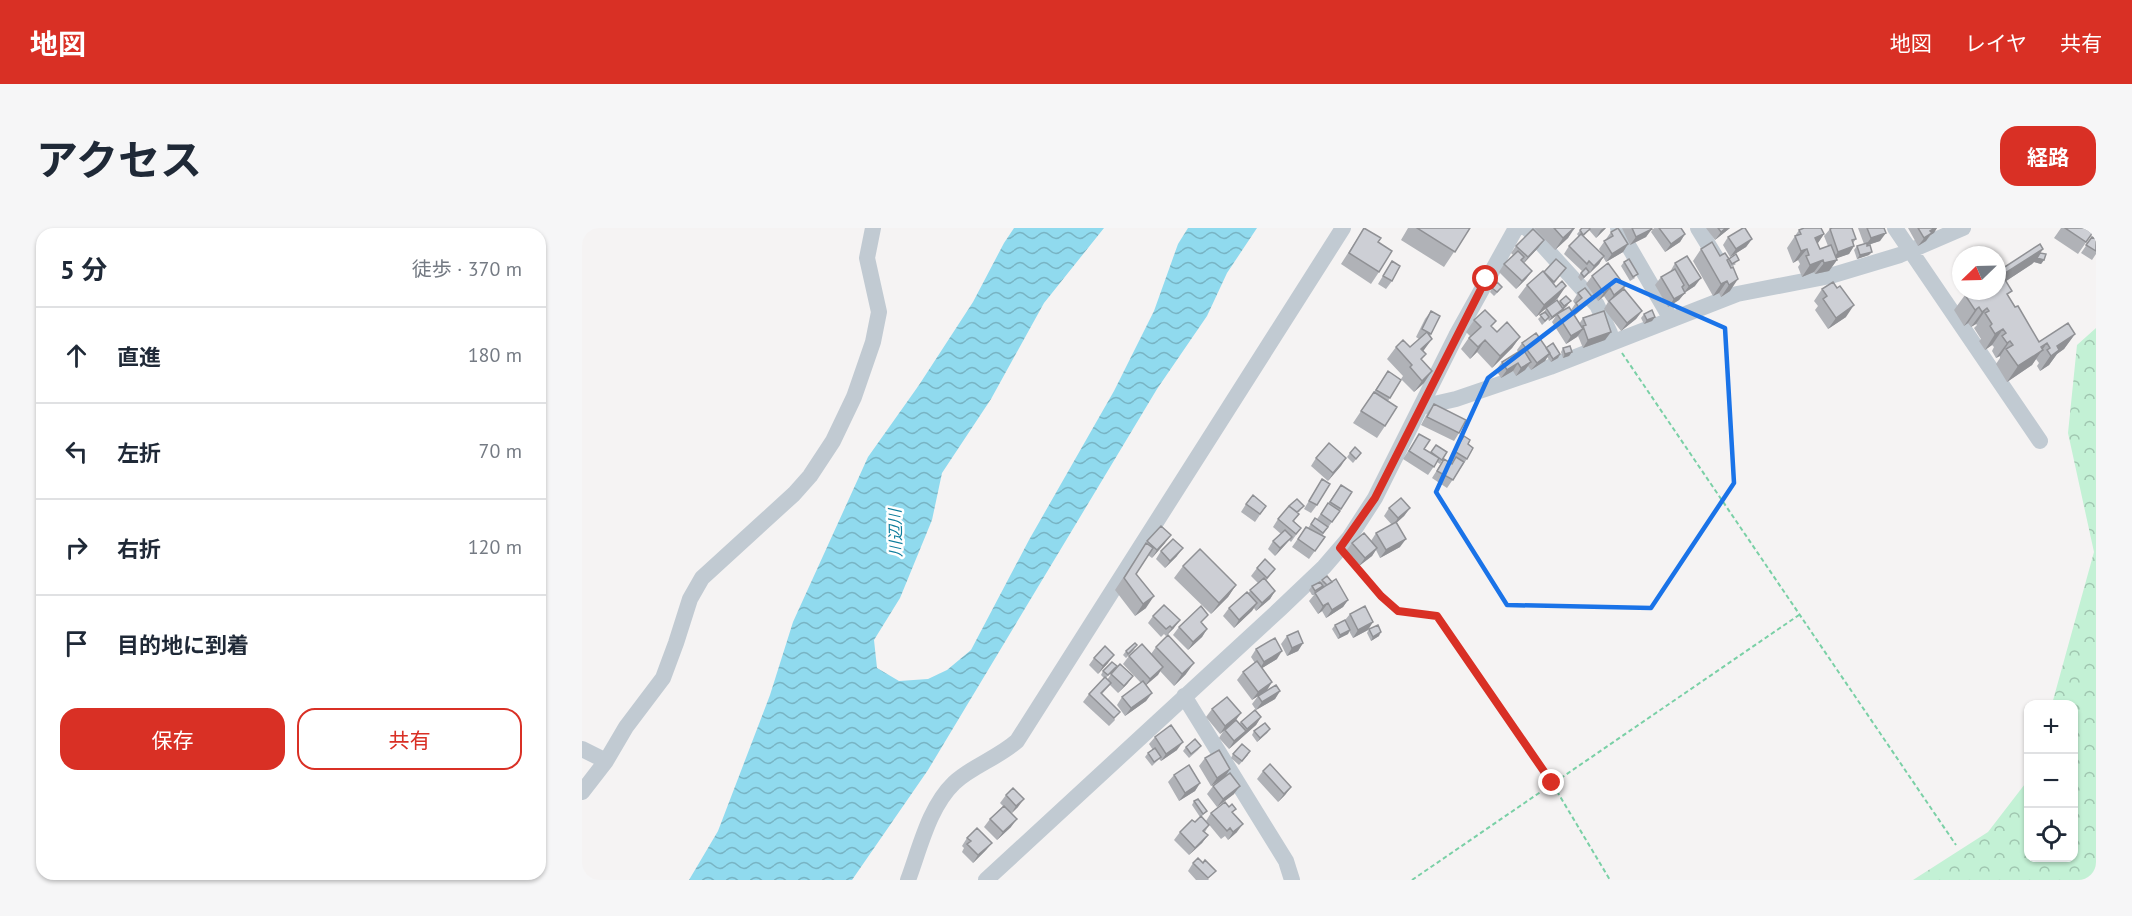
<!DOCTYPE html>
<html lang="ja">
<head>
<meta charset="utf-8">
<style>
  body { margin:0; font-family:"PT Sans","Noto Sans JP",sans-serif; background:#f6f6f7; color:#1f2937 }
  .controls { position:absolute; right:18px; bottom:18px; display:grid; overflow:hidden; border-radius:12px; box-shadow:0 2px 4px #0004 }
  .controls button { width:54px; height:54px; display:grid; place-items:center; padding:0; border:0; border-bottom:2px solid #e0e1e3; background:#fff; color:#1f2937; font:30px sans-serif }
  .compass { position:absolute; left:1370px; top:18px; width:54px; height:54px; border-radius:50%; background:#fff; box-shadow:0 2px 4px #0004; rotate:247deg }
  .stop { position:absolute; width:18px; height:18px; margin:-14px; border:4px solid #d93025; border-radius:50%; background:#fff }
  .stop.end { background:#d93025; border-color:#fff; box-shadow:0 2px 6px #0008 }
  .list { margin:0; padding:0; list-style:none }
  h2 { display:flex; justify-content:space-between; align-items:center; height:78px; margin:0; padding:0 24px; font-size:26px }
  h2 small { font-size:20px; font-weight:400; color:#747a83 }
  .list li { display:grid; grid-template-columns:39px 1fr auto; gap:18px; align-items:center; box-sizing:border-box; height:96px; padding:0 24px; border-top:2px solid #e0e1e3 }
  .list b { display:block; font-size:22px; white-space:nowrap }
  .list em { font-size:20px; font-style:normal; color:#747a83 }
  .actions { display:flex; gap:12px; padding:18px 24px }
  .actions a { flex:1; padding:14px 0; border:2px solid #d93025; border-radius:18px; text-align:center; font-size:21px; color:#d93025 }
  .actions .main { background:#d93025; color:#fff }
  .icon { flex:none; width:33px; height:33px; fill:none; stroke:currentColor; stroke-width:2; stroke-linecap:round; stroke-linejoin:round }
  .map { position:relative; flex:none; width:1514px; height:652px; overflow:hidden; border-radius:18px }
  header { display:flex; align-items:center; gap:36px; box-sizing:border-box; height:84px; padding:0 30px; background:#d93025; color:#fff }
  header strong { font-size:28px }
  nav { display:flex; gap:33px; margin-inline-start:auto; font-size:21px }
  .intro { display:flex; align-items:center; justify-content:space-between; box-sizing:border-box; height:144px; padding:0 36px }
  h1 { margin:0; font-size:42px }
  .button { padding:15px 27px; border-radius:18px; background:#d93025; color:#fff; font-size:21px; font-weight:700 }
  main { display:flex; gap:36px; padding:0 36px }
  aside { flex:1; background:#fff; border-radius:18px; box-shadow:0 2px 4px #0004 }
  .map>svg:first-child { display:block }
  .forest { fill:url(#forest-crowns) }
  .water { fill:url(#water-waves) }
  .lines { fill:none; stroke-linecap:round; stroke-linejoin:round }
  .path { stroke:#7ad0a6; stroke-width:2; stroke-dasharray:4.5 3; stroke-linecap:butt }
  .minor { stroke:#c1cad2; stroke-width:16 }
  .wall { fill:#b0b2b7 }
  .shaded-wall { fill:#909195 }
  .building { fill:#cdcfd5; stroke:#909195; stroke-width:1.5 }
  .route { stroke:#d93025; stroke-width:8 }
  .marked { fill:none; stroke:#1a73e8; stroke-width:4.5; stroke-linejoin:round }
  .labels { text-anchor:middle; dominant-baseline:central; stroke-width:5; stroke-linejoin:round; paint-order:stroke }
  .water-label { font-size:16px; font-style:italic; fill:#0c7c9b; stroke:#fff }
</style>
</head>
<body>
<header>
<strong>地図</strong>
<nav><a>地図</a><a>レイヤ</a><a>共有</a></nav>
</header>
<div class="intro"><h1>アクセス</h1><a class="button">経路</a></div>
<main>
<aside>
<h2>5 分<small>徒歩 · 370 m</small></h2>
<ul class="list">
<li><svg class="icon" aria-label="ahead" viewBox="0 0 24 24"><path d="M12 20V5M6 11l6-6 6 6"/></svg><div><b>直進</b></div><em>180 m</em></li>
<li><svg class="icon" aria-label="left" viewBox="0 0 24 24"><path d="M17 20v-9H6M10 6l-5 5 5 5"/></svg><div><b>左折</b></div><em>70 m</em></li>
<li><svg class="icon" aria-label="right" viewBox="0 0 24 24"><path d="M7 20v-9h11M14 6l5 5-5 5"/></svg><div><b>右折</b></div><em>120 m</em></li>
<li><svg class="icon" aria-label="arrive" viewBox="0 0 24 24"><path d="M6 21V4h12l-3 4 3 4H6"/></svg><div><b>目的地に到着</b></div></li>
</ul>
<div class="actions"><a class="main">保存</a><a>共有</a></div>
</aside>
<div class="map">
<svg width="1514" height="652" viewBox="0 0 1514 652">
  <defs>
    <pattern id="forest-crowns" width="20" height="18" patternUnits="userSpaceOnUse" patternTransform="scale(1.5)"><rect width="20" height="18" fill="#c3f1d5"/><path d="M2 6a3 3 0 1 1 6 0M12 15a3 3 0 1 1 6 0" fill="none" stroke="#a0c6b0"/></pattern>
    <pattern id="water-waves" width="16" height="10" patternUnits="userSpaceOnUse" patternTransform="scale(1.5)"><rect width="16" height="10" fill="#90daee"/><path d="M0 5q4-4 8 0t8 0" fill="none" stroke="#78b4c4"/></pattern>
  </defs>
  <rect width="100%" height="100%" fill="#f5f3f3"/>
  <!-- forest -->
  <path class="forest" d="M1514 100V652H1331L1406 604 1446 552V630H1492V476H1470L1512 324 1486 205 1495 117Z"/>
  <!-- water -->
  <path class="water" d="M432 0H522L462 75 409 171 360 245 350 292 318 370 292 412 295 440 317 453 346 451 365 442 389 422 447 312 532 163 572 83 596 16 606 0H675L645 45 625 88 575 161 346 542 270 652H107L136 603 188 467 211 394 286 229 337 157 391 74 422 15Z"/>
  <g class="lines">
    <!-- path -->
    <path class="path" d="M1040 125 1374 617
      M768 331 799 368 816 383 855 388 970 555 1028 652
      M830 652 1217 387"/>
    <!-- minor -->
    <path class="minor" d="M945 0 1015 77 1028 105
      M1036 0 1089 91
      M1116 0 1138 36
      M1313 0 1458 213
      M839 179 874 171 968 139 1155 66 1248 48 1318 27 1381 0
      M602 468 704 633 710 652
      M0 521 24 533
      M0 564 24 533 44 499 81 450 94 415 108 371 120 350 212 266 228 248 251 213 272 169 291 114 297 84 285 30 291 0
      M326 652C338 620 347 579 372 555 390 538 416 530 435 513L761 0
      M404 652 699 380 742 339 767 310 793 270 874 108 934 0"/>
  </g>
  <!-- wall -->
  <path class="wall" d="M782 0 796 14 797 44 789 56 759 36Z
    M826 0H888L862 39 819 12Z
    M952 0H993L986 10 973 22Z
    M1000 0H1024L1014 10 1007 2 1002 8 1019 25 1017 21 1029 4 1046 16 1041 24 1024 34 1021 29 1017 36 999 53 996 49 1000 43 982 26 987 18 997 9 995 6Z
    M1040 0H1069L1064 9 1048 17Z
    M1072 0H1099L1103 6 1098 14 1083 24 1069 4Z
    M1124 0H1148L1133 12Z
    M1276 0H1302L1298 13 1285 17 1287 27 1275 31 1272 22 1275 18 1282 16Z
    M1326 0H1355L1344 13 1336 18Z
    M1479 0H1514L1496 26 1472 10Z
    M1248 1 1274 11 1271 15 1272 18 1267 26 1254 30 1255 32 1247 43 1233 46 1232 44 1220 49 1216 39 1218 36 1216 32 1211 35 1205 20 1217 2 1242 6 1235 16 1238 21 1246 18 1242 8Z
    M1514 7V26L1510 32 1499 25 1510 9 1512 10Z
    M1146 9 1170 11 1164 19 1148 29 1141 17Z
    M962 12 956 20 942 35 950 43 944 51 934 61 917 44 922 36 931 27 929 25 934 18Z
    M1119 21 1147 31 1154 36 1149 39 1148 63 1139 69 1137 65 1131 68 1111 33Z
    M1461 21 1458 25 1462 32 1459 36 1452 34 1450 36 1424 53 1426 68 1457 114 1493 106 1482 121 1475 126 1467 137 1458 143 1455 138 1457 135 1454 131 1450 137 1425 154 1414 136 1418 130V128L1414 130 1410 123 1412 119 1410 117 1403 122 1397 113 1399 111 1392 100 1395 97 1394 96 1389 99 1386 95 1382 98 1372 82 1383 67 1415 44Z
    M810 33V53L804 61 796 56Z
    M1042 34 1053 50 1048 53 1039 38Z
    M1093 35 1113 58 1103 64 1097 72 1086 79 1073 57 1079 49 1088 44Z
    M984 40 972 56 976 70 964 80 977 75 978 73 986 77 979 84 989 82 993 76 991 73 996 65 1005 77 992 87 997 96 1001 90 1029 104 1023 112 1001 120 996 108 984 116 970 94 974 88 967 93 966 91 960 97 956 91 962 85 964 80 954 89 936 69 945 57 962 44Z
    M1010 48 1040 63 1060 83 1054 91 1039 103 1022 81 1026 74 1022 68 1016 73 1004 56Z
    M910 60 917 63 912 68 908 64Z
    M1240 61 1264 89 1246 101 1233 82 1236 78 1232 73Z
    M849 83 858 88 848 108 841 124 840 132 842 155 832 164 819 151 821 148 805 131 814 119H828L837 111 834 109 843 91Z
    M1062 86 1073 89 1070 93 1062 96 1059 90Z
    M892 92 910 99 915 104 938 109 930 120 910 140 895 124 888 131 879 121 888 108 884 104Z
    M940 115 964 120 978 126 976 130 969 134 965 129 963 133 949 142 946 138 943 142 934 148 931 143 919 150 914 142 920 134 936 124 935 122Z
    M981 120 990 124 987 128 981 130 979 124Z
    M806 143 819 152 806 173 803 198 795 210 771 195Z
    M852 176 877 205 872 213 839 197 846 184Z
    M837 206 842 221 849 225 854 217 865 224 858 236 855 234 846 247 821 231Z
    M882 208 886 216 885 231 865 260 850 250 862 231 870 236 871 234 867 231Z
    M768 225H779L771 235 765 229Z
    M734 230H764L746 253 729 238Z
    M740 251 735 277 729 285 722 281Z
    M759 257V281L740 308 743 309 727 331 710 319 724 299 726 300 733 290 735 291Z
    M664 276 684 278 673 294 659 284Z
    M807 280H828L822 288 814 295 818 319 798 330 794 322 790 328 777 338 764 323 770 315 789 313 794 305 810 297 802 288Z
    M719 282 716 285 712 293 719 300 709 314 707 312 693 328 686 321 691 313 699 306 691 299 696 291Z
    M579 298 583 315 570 330 566 327 554 346 564 380 553 388 533 362 564 315Z
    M579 323 595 328 583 340 574 331Z
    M601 338 654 357 646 369 629 386 592 350Z
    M675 340 693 341 684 353 693 363 688 371 674 383 672 380 652 400 641 388 647 380 666 365 676 355 669 348Z
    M740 352 750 354 766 372 761 379 744 390 740 383 736 386 727 373 732 367H730L727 362 730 358 739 354Z
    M768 386 786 402 771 410 767 403 766 406 756 411 750 401 753 397 763 392Z
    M571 388 592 400 584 408 582 406 579 409 566 395Z
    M620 396 625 401 620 409 606 422 591 407 597 399Z
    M787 401 797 408 789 413 785 405Z
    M705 408 721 415 716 423 705 428 699 416Z
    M574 419 604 446 592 458 578 443 564 457 570 465 564 473 543 488 535 477 540 469 559 455 541 436 547 428 569 426Z
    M553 421 544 430 541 427 544 423Z
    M674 421 695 431 680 440 690 454 685 462 678 467 698 463 693 471 674 482 670 476 676 468 670 472 655 452 661 444 673 435 669 429Z
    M512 430 526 435 516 446 507 437Z
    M535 438 524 450 525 452 529 446 551 448 545 456 536 465 528 457 520 466 533 492 527 498 501 474 507 466 522 450 519 447 521 443Z
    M630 481 659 485 654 492 657 496 659 494 679 489 674 497 647 521 637 510 642 502 638 506 624 489Z
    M688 501 685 505 675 514 670 507 672 503Z
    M573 509 595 522 579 533 577 531 570 538 563 529 566 525 571 522 567 516Z
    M619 518 616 522 607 530 601 523 604 519Z
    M651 526 666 527 657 537 649 530Z
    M623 530 648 541 643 549 629 558 617 538Z
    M681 543 709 559 703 567 696 574 675 551Z
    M592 547 618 555 613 563 597 573 586 554Z
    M631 558 652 566 635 579 625 566Z
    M424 567 436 579 429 585V599L415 612 402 599 408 591 421 578 418 575Z
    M612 573 625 583 619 589 627 597 623 604 626 607 620 615 607 627 592 612 598 604 613 594 618 589 610 577Z
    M647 579 654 581 651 584 655 604 646 612 643 608 639 611 624 593 629 585Z
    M385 610 410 615 404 622 391 635 380 624 382 620 380 618Z
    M611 635 627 652H614L606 643Z"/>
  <!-- shaded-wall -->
  <path class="shaded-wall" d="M992 0 986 10 973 22 981 10Z
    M1022 0H1024L1014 10 1019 2Z
    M1144 0H1148L1133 12 1139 4Z
    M1353 0H1355L1352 5 1348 7 1344 13 1336 18 1348 3Z
    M1070 1 1064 9 1048 17 1054 9Z
    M1304 5 1298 13 1283 18 1289 10Z
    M1103 6 1098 14 1083 24 1089 16Z
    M1242 6 1234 18 1233 10Z
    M1170 11 1164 19 1148 29 1154 21Z
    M962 12 956 20 940 37 946 29Z
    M1046 16 1041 24 1024 34 1030 26Z
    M1272 18 1267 26 1250 32 1256 24Z
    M1225 21 1216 32 1211 35 1219 23Z
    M1461 21 1455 30 1462 32 1459 36 1452 34 1450 36 1415 59 1420 47Z
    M1290 24 1287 27 1275 31 1278 27Z
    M1022 28 1017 36 1007 46 1012 38Z
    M1241 32 1232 44 1220 49 1228 37Z
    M1255 32 1247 43 1233 46 1242 35Z
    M950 43 944 51 934 61 940 53Z
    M1119 50 1113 58 1101 66 1107 58Z
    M1156 51 1148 63 1139 69 1147 57Z
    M1145 53 1137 65 1131 68 1139 56Z
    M984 58 976 70 954 89 962 77Z
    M1043 58 1038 66 1026 74 1032 67Z
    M1028 60 1022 68 1016 73 1022 65Z
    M1103 65 1097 72 1086 79 1092 71Z
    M1011 70 1005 77 992 88 997 80Z
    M989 73 978 85 967 93 970 89 980 81 982 78Z
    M1272 77 1264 89 1246 101 1254 90Z
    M1397 79 1386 95 1382 98 1393 82Z
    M1405 80 1394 96 1389 99 1400 84Z
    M1060 83 1054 91 1039 103 1045 95Z
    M1073 89 1070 93 1062 96 1065 92Z
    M1001 101 995 109 984 116 989 108Z
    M1421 101 1410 117 1403 122 1413 106Z
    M1029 104 1023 112 1001 120 1006 112Z
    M1493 106 1482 121 1475 126 1467 137 1458 143 1475 118Z
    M938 109 930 120 910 140 918 128Z
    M850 111 842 122 831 133 839 121Z
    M903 112 895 124 888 131 896 119Z
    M1428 113 1418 128 1414 130 1425 115Z
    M1465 115 1450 137 1425 154 1436 138Z
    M990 124 987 128 981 130 983 126Z
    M968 125 963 133 949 142 955 135Z
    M978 126 976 130 969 134 971 131Z
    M949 134 943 142 934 148 939 140Z
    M936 135 931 143 919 150 925 142Z
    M850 143 842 155 832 164 840 153Z
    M764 230 759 238 746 253 751 245Z
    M828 280 822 288 811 298 816 290Z
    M589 307 583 315 570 330 575 322Z
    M710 309 704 316 693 328 698 320Z
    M824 311 818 319 798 330 804 322Z
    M601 320 595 328 583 340 588 333Z
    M795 320 790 328 777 338 783 330Z
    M654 357 646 369 629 386 637 375Z
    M693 363 688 371 674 383 680 375Z
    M572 368 564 380 553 388 561 376Z
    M766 372 761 379 744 390 750 382Z
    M675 375 670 383 652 400 657 392Z
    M746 375 740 383 736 386 741 378Z
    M598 392 592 400 584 408 590 400Z
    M791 394 786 402 771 410 776 402Z
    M625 401 620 409 606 422 611 414Z
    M768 402 766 406 756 411 758 407Z
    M799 404 797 408 789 413 791 409Z
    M721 415 716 423 705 428 710 420Z
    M700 423 695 431 677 442 682 434Z
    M532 427 526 435 516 446 521 438Z
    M612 435 604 446 592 458 600 446Z
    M581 439 576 447 562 459 568 451Z
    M551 448 545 456 536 465 542 458Z
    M690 454 685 462 670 472 676 464Z
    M698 463 693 471 674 482 680 474Z
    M570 465 564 473 543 488 549 480Z
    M659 485 653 493 638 506 643 498Z
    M679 489 674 497 647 521 652 513Z
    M688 501 685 505 675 514 678 510Z
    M601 514 595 522 579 533 584 526Z
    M648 541 643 549 629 558 635 550Z
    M618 555 613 563 597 573 603 565Z
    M658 558 652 566 635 579 641 571Z
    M709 559 703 567 696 574 702 566Z
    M442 571 436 579 429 586 434 578Z
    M435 591 429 599 415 612 421 604Z
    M661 596 655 604 646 612 651 604Z
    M626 607 620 615 607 627 613 620Z
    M410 615 404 622 391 635 396 627Z"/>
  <!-- building -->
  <path class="building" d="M782 0 799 10 796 14 810 23 797 44 767 25Z
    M835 0H888L873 24Z
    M972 0H992L981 10Z
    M1000 0H1007L1008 1 1001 7 998 2Z
    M1036 0 1046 16 1030 26 1022 13 1031 8 1029 4Z
    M1050 0H1069L1070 1 1054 9Z
    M1077 0H1099L1103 6 1089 16Z
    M1136 0H1144L1139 4Z
    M1161 0H1163L1170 11 1154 21 1146 9Z
    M1222 0H1239L1242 6 1233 10 1238 21 1249 17 1255 32 1242 35 1241 32 1228 37 1224 28 1227 27 1225 21 1219 23 1213 8 1219 6 1217 2Z
    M1250 0H1270L1274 11 1270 12 1272 18 1256 24 1248 1Z
    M1285 0H1302L1304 5 1289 10Z
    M1336 0H1353L1348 3 1350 5 1342 10Z
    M1483 0H1514L1504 14Z
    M951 1 962 12 946 29 934 18Z
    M999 6 1022 28 1012 38 1007 33 1005 36 987 18Z
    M1514 7V23L1504 17 1510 9 1512 10Z
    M1130 14 1138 28 1143 25 1147 31 1145 32 1149 40 1151 39 1156 51 1147 57 1145 53 1139 56 1119 21Z
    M1285 15V18L1288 17 1290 24 1278 27 1275 18Z
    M1458 16 1461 21 1420 47 1430 63 1425 66 1433 79 1436 78 1457 114 1486 95 1493 106 1475 118 1477 122 1469 128 1465 122 1468 120 1465 115 1459 119 1461 122 1436 138 1424 121 1431 117 1428 113 1425 115 1420 108 1424 105 1421 101 1413 106 1408 98 1410 96 1403 85 1407 83 1405 80 1400 84 1397 79 1393 82 1383 67 1386 63H1415V44Z
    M936 23 942 29 939 32 950 43 940 53 922 36Z
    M1458 25 1464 26 1462 32 1455 30Z
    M1154 26 1157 32 1150 36 1147 31Z
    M1105 28 1119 50 1107 58 1093 35Z
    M974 31 984 40 972 54 962 44Z
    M1047 31 1056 46 1051 49 1042 34Z
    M810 33 818 38 810 53 801 48Z
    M1026 35 1043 58 1032 67 1028 60 1022 65 1010 48Z
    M1004 40 1007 44 1002 49 999 45Z
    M1093 41 1102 57 1100 59 1103 65 1092 71 1079 49Z
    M961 43 974 59 980 53 984 58 962 77 945 57Z
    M915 54 920 59 915 64 910 60Z
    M1251 54 1255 60 1258 58 1272 77 1254 90 1241 71 1245 68 1240 61Z
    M1003 60 1011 70 997 80 994 75 1000 70 996 65Z
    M1042 61 1060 83 1045 95 1027 73Z
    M984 68 989 73 982 78 978 73Z
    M975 72 981 81 970 89 964 80Z
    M987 79 1001 101 989 108 975 86Z
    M903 82 914 93 909 98 915 104 925 94 938 109 918 128 903 112 896 119 887 110 899 99 892 92Z
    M1070 82 1073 89 1065 92 1062 86Z
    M849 83 858 88 849 106 840 101Z
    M1022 83 1029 104 1006 112 1001 98 1004 97 1001 90Z
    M963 84 967 89 963 93 958 87Z
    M845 104 850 111 839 121 844 126 839 131 850 143 840 153 828 139 830 137 814 119 821 112 828 119Z
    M954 105 968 125 955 135 940 115Z
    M971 115 978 126 971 131 964 120Z
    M988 118 990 124 983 126 981 120Z
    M941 121 949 134 939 140 936 135 925 142 920 134Z
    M806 143 819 152 808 170 794 162Z
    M792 164 815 179 803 198 779 183Z
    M852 176 884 192 877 205 845 189Z
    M837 206 848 212 842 221 857 230 852 239 827 223Z
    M882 208 888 212 886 216 891 220 885 231 872 223Z
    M747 215 764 230 751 245 734 230Z
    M854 217 865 224 860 232 849 224Z
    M773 219 779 225 774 231 768 225Z
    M874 229 882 234 871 252 855 243 862 231 870 236Z
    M740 251 748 256 735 277 727 273Z
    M759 257 770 264 759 281 748 274Z
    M671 267 684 278 678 286 664 276Z
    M819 270 828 280 816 290 807 280Z
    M715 271 722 278 715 284 707 278Z
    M746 275 758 283 750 294 739 286Z
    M707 278 717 286 711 293 719 300 714 306 696 291Z
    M733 290 746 299 741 305 729 296Z
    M814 294 824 311 804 322 794 305Z
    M579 298 589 307 575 322 565 313Z
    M724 299 743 309 733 323 716 311Z
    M703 302 710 309 698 320 691 313Z
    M782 305 795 320 783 330 770 315Z
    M591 311 601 320 588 333 579 323Z
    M564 315 571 320 554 346 572 368 561 376 542 350Z
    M618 321 654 357 637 375 601 338Z
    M683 331 693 341 685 350 675 340Z
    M745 348 750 354 745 357 740 352Z
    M682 350 693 363 680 375 668 362Z
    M754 351 766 372 750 382 746 375 741 378 733 365Z
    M738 354 741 358 733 363 730 358Z
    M665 364 675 375 657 392 647 380Z
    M582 377 598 392 590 400 588 398 584 401 571 388Z
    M619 378 626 387 619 394 625 401 611 414 597 399Z
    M783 378 791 394 776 402 768 386Z
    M763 392 768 402 758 407 753 397Z
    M796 397 799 404 791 409 787 401Z
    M716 403 721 415 710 420 705 408Z
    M586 407 612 435 600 446 574 419Z
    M693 410 700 423 682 434 674 421Z
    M553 415 555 417 546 426 544 423Z
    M560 416 581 439 568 451 547 428Z
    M523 418 532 427 521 438 512 430Z
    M675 433 690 454 676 464 661 444Z
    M530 434 535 438 526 447 521 443Z
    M538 436 551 448 542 458 529 446Z
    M523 449 529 455 519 465 538 484 532 490 507 466Z
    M561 453 570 465 549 480 540 469Z
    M694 457 698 463 680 474 676 468Z
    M645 469 659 485 643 498 630 481Z
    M673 482 679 489 665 501 659 494Z
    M654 492 664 503 652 513 643 502Z
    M683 495 688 501 678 510 672 503Z
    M589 497 601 514 584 526 573 509Z
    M613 511 619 518 609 526 604 519Z
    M660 516 668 523 660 533 651 526Z
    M573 520 579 529 572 534 566 525Z
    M637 522 648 541 635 550 623 530Z
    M688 536 709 559 702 566 681 543Z
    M607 537 618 555 603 565 592 547Z
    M648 545 658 558 641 571 631 558Z
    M431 560 442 571 434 578 424 567Z
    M616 571 625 583 621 586 612 573Z
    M643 574 647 579 650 576 654 581 650 584 661 596 651 604 648 600 645 603 629 585Z
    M422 578 435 591 421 604 408 591Z
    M619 588 627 597 621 603 626 607 613 620 598 604 610 592 613 594Z
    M395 600 410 615 396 627 385 616 389 613 385 610Z
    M616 630 621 635 623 632 634 643 626 650 611 635Z"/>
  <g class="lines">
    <!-- route -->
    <path class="route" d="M904 51 793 270 758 320 799 368 816 383 855 388 970 555"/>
  </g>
  <!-- marked area -->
  <path class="marked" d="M1034 52 1143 100 1152 255 1069 380 925 377 854 264 906 150Z"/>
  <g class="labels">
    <!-- water labels -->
    <g class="water-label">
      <text transform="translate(313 305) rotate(-91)">川辺川</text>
    </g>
  </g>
</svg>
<div class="controls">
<button>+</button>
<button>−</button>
<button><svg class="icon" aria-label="locate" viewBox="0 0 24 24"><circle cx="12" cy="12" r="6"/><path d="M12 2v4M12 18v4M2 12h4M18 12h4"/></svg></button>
</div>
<svg class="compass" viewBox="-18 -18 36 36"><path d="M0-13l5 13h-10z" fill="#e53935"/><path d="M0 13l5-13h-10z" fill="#747a83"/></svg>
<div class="stop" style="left:904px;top:51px"></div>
<div class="stop end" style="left:970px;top:555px"></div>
</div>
</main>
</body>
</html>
